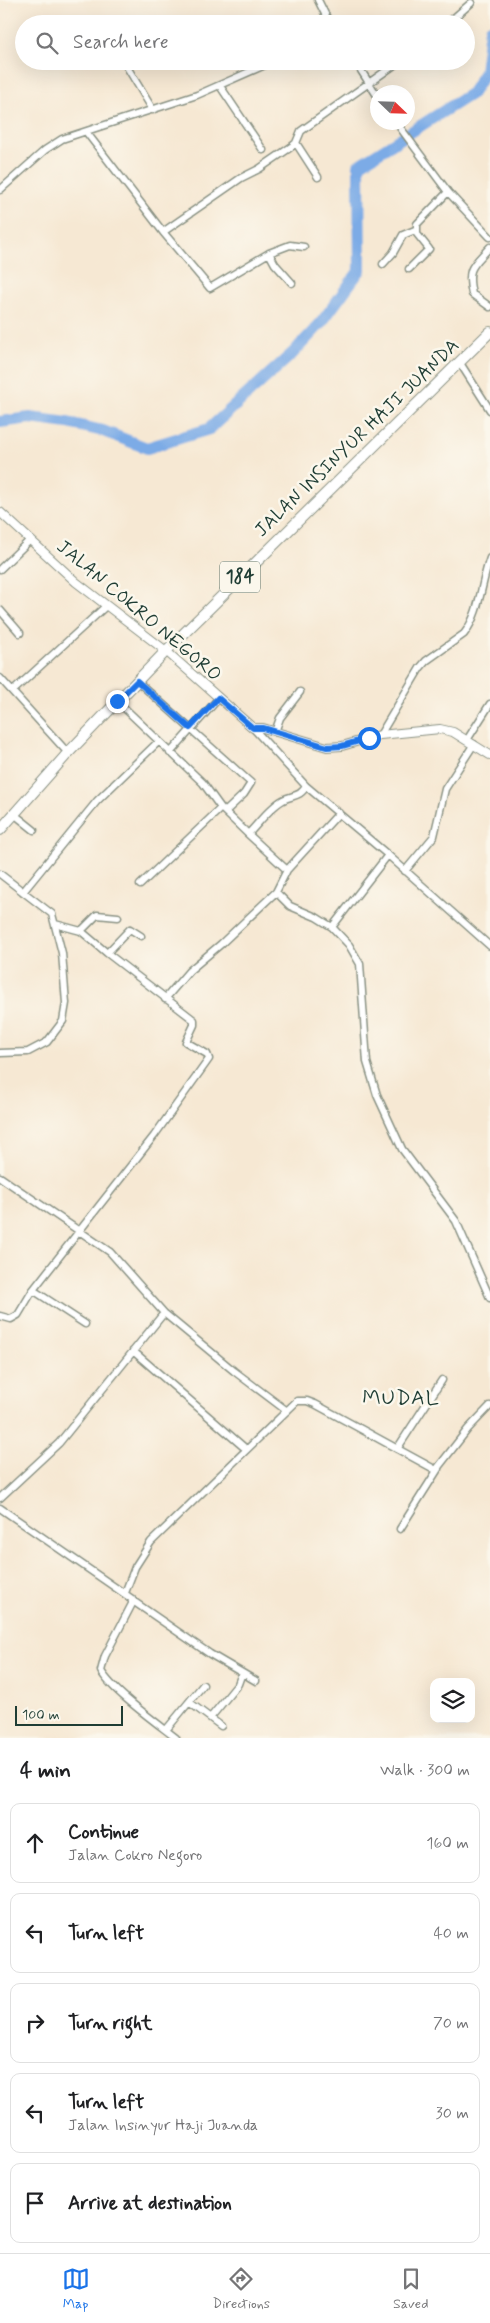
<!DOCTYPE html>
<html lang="en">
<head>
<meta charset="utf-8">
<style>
  body { margin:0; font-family:Mynerve,sans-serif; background:#f2f2f2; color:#202124 }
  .controls { position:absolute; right:15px; bottom:15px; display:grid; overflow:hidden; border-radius:10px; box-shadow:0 5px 20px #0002 }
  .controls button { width:45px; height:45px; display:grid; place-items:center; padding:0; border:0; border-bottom:1px solid #e0e0e0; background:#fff; color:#202124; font:25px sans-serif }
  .compass { position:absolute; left:370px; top:85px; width:45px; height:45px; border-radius:50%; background:#fff; box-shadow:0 5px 20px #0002; rotate:113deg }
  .scale { position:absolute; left:15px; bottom:12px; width:108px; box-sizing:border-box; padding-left:5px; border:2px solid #1f3d34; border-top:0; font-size:14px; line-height:18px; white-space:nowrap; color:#1f3d34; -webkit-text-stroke:4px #fbf7ec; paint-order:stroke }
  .stop { position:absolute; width:15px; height:15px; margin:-11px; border:4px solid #1a73e8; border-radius:50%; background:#fff }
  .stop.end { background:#1a73e8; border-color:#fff; box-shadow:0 1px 5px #0008 }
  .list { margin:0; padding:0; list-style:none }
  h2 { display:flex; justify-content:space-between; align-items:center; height:65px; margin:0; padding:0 20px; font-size:21px }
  h2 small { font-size:16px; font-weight:400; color:#757577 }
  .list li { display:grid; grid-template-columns:32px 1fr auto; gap:15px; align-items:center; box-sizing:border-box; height:80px; margin:0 10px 10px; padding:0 10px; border:1px solid #e0e0e0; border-radius:10px }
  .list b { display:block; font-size:19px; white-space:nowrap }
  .list p { margin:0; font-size:16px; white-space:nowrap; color:#757577 }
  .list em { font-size:16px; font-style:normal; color:#757577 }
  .icon { flex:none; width:28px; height:28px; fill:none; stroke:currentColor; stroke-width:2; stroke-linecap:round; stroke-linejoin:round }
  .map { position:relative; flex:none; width:490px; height:1738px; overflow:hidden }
  .search { position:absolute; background:#fff; box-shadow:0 5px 20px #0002; left:15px; right:15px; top:15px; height:55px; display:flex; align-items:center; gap:12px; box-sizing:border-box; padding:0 18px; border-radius:28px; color:#757577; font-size:19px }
  .sheet { height:515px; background:#fff }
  nav { display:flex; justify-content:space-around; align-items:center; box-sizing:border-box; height:70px; border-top:1px solid #e0e0e0; background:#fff; font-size:14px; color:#757577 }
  nav a { display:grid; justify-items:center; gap:2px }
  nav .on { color:#1a73e8 }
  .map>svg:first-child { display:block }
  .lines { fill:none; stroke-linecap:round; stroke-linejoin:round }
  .river { stroke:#7cabe6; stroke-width:12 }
  .minor-casing { stroke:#8a9284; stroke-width:9 }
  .tertiary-casing { stroke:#8a9284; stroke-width:10 }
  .primary-casing { stroke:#8a9284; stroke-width:12 }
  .minor { stroke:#fff; stroke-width:6 }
  .tertiary { stroke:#fff; stroke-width:8 }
  .primary { stroke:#fff; stroke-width:10 }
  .route { stroke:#1a73e8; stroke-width:6 }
  .labels { text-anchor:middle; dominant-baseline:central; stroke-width:5; stroke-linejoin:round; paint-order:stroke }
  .shield { fill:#fbf7ec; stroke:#61756b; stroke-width:1 }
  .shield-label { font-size:18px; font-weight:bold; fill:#1f3d34 }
  .street-label { font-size:19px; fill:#1f3d34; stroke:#fbf7ec }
  .quarter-label { font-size:21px; letter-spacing:1px; fill:#1f3d34; stroke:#fbf7ec }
</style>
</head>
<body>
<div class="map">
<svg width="490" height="1738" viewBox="0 0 490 1738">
  <rect width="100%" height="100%" fill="#fbf7ec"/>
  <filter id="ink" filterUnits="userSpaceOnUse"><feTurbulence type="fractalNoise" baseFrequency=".02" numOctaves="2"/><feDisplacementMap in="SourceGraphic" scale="10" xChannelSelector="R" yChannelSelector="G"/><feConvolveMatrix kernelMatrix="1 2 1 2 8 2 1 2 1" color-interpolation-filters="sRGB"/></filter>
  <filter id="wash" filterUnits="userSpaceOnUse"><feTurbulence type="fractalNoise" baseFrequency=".0096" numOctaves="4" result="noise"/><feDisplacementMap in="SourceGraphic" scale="20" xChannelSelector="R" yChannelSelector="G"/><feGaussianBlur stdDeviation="1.12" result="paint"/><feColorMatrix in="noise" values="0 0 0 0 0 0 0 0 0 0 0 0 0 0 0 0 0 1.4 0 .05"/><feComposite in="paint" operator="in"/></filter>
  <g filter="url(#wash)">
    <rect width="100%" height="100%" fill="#f6e8d3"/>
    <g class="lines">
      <!-- river -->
      <path class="river" d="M0 422 30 418 68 423 103 431 147 448 209 429 293 353 321 323 360 270 359 165 472 93 485 72 490 29"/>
    </g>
  </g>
  <g filter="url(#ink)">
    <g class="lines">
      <!-- minor casing -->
      <g class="minor-casing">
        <path id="minor" d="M318 0 330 24
          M447 24 471 3
          M355 61 378 97
          M124 62 153 110
          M220 86 263 150
          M396 122 448 192 490 237
          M87 133 163 232 210 288 269 253 290 245 304 247
          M296 143 318 177
          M0 190 45 150 62 139 197 95 274 61
          M163 232 241 178 259 169 291 147 296 143 301 131 400 61
          M490 247C473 266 466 267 472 294L490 307
          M269 253 275 264 292 283
          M383 264 393 253 403 235 415 230
          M409 269 429 249 417 234V224L448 192
          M460 363 490 410
          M0 569 30 540
          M0 610 20 633
          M0 678 68 753
          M137 681 251 783 244 794 225 812
          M13 691 106 606
          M117 701 203 783 221 808 248 834 287 870
          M253 728 306 786 388 855 490 946
          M275 732 280 718 300 692
          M380 735 420 668 426 661 464 634C480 613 481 583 490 558
          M467 740 490 704
          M170 753 218 699
          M14 814 34 830
          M248 834C258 824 270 807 283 800 292 795 301 797 306 786
          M405 871 434 836 445 789 474 744
          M0 874 52 914 62 953 66 1003 63 1021 47 1042 28 1052 0 1053
          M140 885 221 808
          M23 892 97 801 159 741
          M276 892 290 906 316 917 332 927 388 855
          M55 924 81 931 107 953 130 929 141 936
          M332 927 349 945 360 964 367 1062 377 1095 402 1149 456 1221 490 1298
          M81 931 97 915 118 917
          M165 999 189 971 221 944 276 892 287 870 339 813
          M0 1177 110 1252 164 1313 234 1371 287 1411
          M33 1290 85 1324
          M0 1316 11 1319 18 1315 33 1290 154 1136 209 1059 207 1054 186 1042 194 1025V1020L107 953
          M133 1351 246 1449
          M397 1449 442 1380
          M0 1498 59 1443 164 1313
          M0 1508 132 1599V1604L105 1656 101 1671C112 1691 157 1723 176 1738
          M400 1529 438 1469
          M125 1593 135 1567 151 1542 297 1401H307L315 1404 436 1470 468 1429 490 1406
          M133 1601 210 1654 256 1681
          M189 1702 221 1726
          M211 1717 238 1684 242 1673
          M166 1730 203 1685"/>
      </g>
      <!-- tertiary casing -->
      <g class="tertiary-casing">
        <path id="tertiary" d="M0 512 76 582 166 651 253 728H263L327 747 342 746 380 735 440 729 453 732 490 755"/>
      </g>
      <!-- primary casing -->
      <g class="primary-casing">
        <path id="primary" d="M0 830 68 753 166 651 490 332"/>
      </g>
      <!-- minor -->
      <use href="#minor" class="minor"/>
      <!-- tertiary -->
      <use href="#tertiary" class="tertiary"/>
      <!-- primary -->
      <use href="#primary" class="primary"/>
    </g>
  </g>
  <g class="lines" filter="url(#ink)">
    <!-- route -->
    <path class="route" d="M117 701 137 681 190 728 218 698 253 728H263L327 747 342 746 369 738"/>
  </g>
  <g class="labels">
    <!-- shield labels -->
    <rect class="shield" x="220" y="561.5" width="40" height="31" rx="4"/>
    <g class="shield-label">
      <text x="240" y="577">184</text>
    </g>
    <!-- street labels -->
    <g class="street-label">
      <text transform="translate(357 438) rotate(-44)">JALAN INSINYUR HAJI JUANDA</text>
      <text transform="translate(139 611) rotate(40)">JALAN COKRO NEGORO</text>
    </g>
    <!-- quarter labels -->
    <g class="quarter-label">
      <text x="401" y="1398">MUDAL</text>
    </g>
  </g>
</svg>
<div class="controls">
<button><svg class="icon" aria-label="layers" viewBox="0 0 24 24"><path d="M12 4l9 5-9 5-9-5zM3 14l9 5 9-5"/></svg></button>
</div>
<svg class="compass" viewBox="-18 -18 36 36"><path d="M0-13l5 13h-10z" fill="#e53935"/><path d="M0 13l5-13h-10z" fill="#757577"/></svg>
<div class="scale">100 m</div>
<div class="stop" style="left:369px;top:738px"></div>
<div class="stop end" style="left:117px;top:701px"></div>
<div class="search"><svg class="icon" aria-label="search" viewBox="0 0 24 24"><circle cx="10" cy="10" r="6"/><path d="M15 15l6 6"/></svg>Search here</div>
</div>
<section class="sheet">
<h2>4 min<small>Walk · 300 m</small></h2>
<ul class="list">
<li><svg class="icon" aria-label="ahead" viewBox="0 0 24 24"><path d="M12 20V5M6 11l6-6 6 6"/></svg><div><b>Continue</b><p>Jalan Cokro Negoro</p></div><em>160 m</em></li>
<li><svg class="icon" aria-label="left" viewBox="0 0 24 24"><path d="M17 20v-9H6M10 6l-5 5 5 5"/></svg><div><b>Turn left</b></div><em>40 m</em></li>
<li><svg class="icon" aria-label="right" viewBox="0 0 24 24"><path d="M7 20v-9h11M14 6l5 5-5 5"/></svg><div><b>Turn right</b></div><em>70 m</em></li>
<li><svg class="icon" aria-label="left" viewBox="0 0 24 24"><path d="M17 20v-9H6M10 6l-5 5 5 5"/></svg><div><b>Turn left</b><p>Jalan Insinyur Haji Juanda</p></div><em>30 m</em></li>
<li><svg class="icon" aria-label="arrive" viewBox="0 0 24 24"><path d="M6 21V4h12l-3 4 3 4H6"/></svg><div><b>Arrive at destination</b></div></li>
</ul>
</section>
<nav>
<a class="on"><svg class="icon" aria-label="map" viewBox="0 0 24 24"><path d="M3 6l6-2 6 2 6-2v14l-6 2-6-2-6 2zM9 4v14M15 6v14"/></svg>Map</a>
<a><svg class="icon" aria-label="directions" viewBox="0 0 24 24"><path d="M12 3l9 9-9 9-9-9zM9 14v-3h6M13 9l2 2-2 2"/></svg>Directions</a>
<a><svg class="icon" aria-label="saved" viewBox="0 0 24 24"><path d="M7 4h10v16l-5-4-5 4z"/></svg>Saved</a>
</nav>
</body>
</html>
